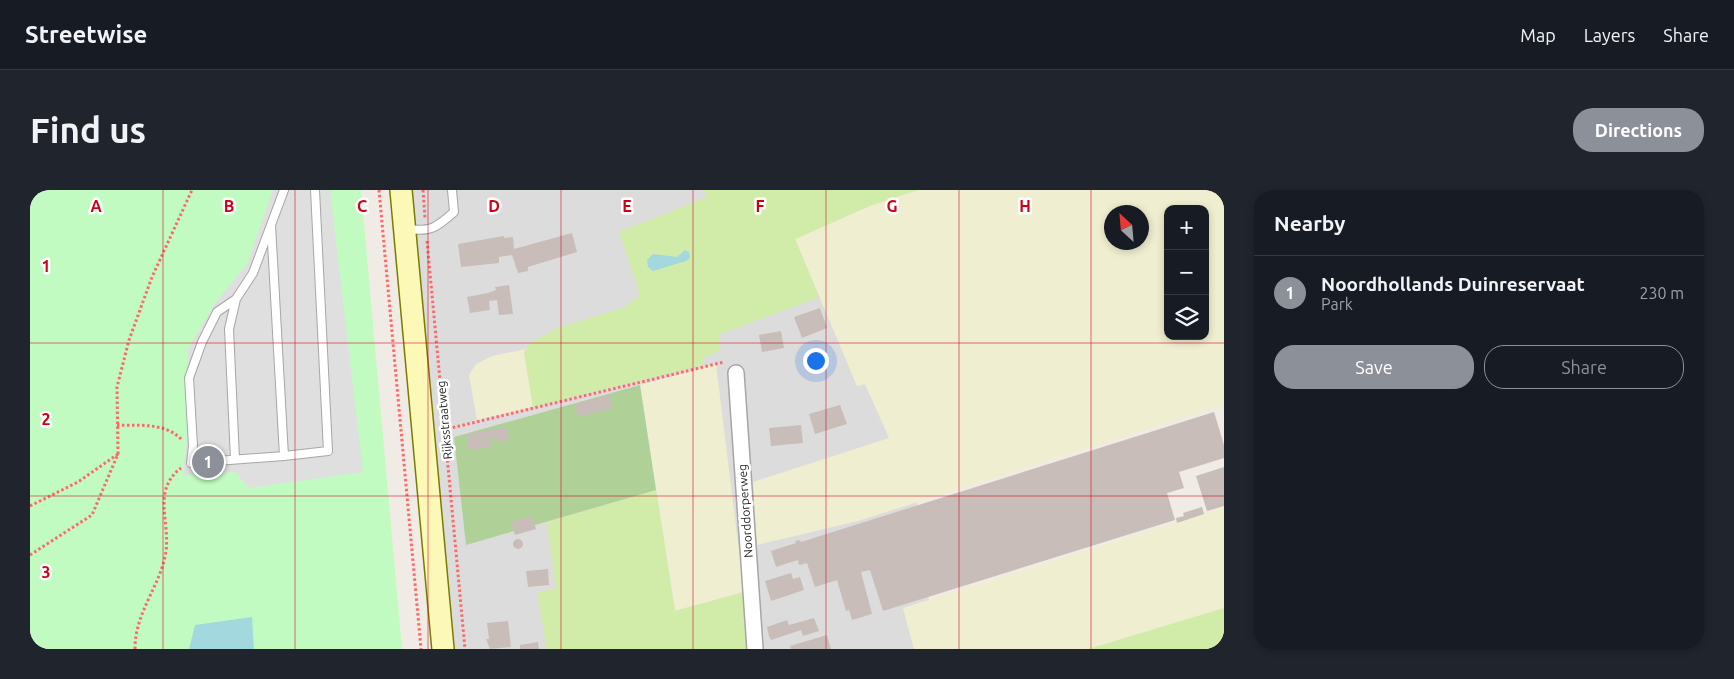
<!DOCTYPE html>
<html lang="en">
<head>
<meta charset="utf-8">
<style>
  body { margin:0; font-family:Ubuntu,sans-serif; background:#20242c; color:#f1f3f6 }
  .controls { position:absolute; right:15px; top:15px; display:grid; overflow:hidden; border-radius:10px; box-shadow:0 2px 8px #0003 }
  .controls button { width:45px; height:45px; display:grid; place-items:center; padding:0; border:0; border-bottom:1px solid #363941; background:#171b24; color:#f1f3f6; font:25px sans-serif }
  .compass { position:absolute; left:1074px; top:15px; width:45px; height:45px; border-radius:50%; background:#171b24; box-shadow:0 2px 8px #0003; rotate:334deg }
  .you { position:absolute; left:785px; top:170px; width:18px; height:18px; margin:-12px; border:4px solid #fff; border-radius:50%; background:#1a73e8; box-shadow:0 0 0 8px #1a73e833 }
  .badge { display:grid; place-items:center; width:32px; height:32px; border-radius:50%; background:#8c9099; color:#fff; font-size:16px; font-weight:700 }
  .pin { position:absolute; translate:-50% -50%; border:2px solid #fff; box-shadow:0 1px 5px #0006 }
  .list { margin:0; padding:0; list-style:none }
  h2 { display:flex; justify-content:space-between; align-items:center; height:65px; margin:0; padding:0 20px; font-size:21px }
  h2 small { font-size:16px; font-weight:400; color:#9ea1a6 }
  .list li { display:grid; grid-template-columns:32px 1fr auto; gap:15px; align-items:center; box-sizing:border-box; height:75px; padding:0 20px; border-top:1px solid #363941 }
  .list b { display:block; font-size:19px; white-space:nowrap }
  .list p { margin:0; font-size:16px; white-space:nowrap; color:#9ea1a6 }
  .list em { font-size:16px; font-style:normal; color:#9ea1a6 }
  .actions { display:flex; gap:10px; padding:15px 20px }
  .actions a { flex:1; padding:11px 0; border:1px solid #8c9099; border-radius:20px; text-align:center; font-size:18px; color:#8c9099 }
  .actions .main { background:#8c9099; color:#fff }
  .icon { flex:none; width:28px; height:28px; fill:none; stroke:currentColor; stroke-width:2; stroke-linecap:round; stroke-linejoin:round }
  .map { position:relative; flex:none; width:1194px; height:459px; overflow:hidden; border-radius:20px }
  header { display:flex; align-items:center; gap:30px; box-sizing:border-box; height:70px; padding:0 25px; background:#171b24; border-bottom:1px solid #363941 }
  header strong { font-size:24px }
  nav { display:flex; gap:28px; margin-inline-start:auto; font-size:18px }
  .intro { display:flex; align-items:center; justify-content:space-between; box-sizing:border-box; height:120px; padding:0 30px }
  h1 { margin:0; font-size:35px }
  .button { padding:12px 22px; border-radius:20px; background:#8c9099; color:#fff; font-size:18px; font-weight:700 }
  main { display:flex; gap:30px; padding:0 30px }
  aside { flex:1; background:#171b24; border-radius:20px; box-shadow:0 2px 8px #0003 }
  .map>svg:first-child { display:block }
  .residential { fill:#dddcdc }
  .farmland { fill:#efeed0; fill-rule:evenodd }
  .grass { fill:#d1eca9 }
  .forest { fill:#afd198 }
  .park { fill:#c2fbc1 }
  .parking { fill:#dfdfdf }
  .water { fill:#a4d8df }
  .building { fill:#c8bdb8 }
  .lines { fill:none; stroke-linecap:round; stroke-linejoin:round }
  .lane-casing { stroke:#a6a6a6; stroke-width:10 }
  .street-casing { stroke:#a6a6a6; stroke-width:18 }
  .secondary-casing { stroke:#7a7b01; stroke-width:24 }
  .path { stroke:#fe6868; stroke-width:3; stroke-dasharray:2.5 2.5; stroke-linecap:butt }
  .lane { stroke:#fff; stroke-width:8 }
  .street { stroke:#fff; stroke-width:15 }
  .secondary { stroke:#fcf8b7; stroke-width:21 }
  .grid { fill:none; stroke:#ce0015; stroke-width:1; stroke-opacity:0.55 }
  .labels { text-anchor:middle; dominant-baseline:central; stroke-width:5; stroke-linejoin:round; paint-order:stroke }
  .street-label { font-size:12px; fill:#1f1f1f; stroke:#fff }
  .grid-label { font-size:16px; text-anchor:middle; font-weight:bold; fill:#ce0015; stroke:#fff; stroke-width:5; stroke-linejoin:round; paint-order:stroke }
</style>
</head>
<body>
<header>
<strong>Streetwise</strong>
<nav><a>Map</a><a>Layers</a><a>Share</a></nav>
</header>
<div class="intro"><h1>Find us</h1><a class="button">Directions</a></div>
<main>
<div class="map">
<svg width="1194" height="459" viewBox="0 0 1194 459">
  <rect width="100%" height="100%" fill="#f0ebe5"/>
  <!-- residential -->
  <path class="residential" d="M376 0H804L884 287 905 459H420Z"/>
  <!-- farmland -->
  <path class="farmland" d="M888 0H1194V215L828 331 727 355 723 292 859 248 835 194 827 196 765 49 840 16ZM1138 19H1175V146H1138ZM1082 22H1112V52H1082Z
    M496 159 494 162 503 217 447 230 439 185 446 174 462 166Z
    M686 174 714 402 645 421 610 195Z
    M1194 317V418L1058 459H884L873 418Z"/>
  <!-- grass -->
  <path class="grass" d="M674 0H888L840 16 765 49 788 104 787 108 690 144V161L673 168 674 175 503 217 494 162 499 154 527 138 595 117 610 104 589 42 677 7Z
    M626 300 645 421 714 402 718 438 717 459H517L507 402 526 399 517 332Z
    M1194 418V459H1058Z"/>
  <!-- forest -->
  <path class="forest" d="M610 195 626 300 436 355 424 247Z"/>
  <!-- park -->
  <path class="park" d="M0 0H331L372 459H0Z"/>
  <!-- parking -->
  <path class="parking" d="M243 0H300L333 282 219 298 205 282 153 285 157 247 158 159 185 113 217 74Z"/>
  <!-- water -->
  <path class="water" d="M655 60 659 62 660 68 656 71 623 81 618 77 617 70 623 64 647 67Z
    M222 427 224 459H159L165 435Z"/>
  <!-- building -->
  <path class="building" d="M542 43 547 62 498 77V81L488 83 482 65 469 67V73L431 77 428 54 474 46V48L483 47 484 59Z
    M479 95 483 124 469 125 467 110 459 111 460 120 440 123 437 107 458 103 466 100 465 97Z
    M790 118 797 138 772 148 764 127Z
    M751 141 754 158 732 162 729 145Z
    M579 205 583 218 548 227 545 214Z
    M810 215 817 234 785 244 779 224Z
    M1184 222 1194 255V268L1149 282 1154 298 1137 303 1145 330 853 421 840 380 831 382 842 424 822 430 819 420 816 421 807 390 785 397 777 373 769 375 768 370 746 377 741 361 766 353 765 351 770 350 771 352Z
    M771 235 773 253 741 256 739 238Z
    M477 237 479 250 468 252V248L460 249 461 257 440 260 437 257V244Z
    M1194 277V316L1177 321 1166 286Z
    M1172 317 1174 324 1147 333 1146 328 1154 326 1153 323Z
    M502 326 506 339 485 345 481 332Z
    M483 354a5 5 0 1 1 10 0a5 5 0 1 1-10 0Z
    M518 379 519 395 498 397 496 381Z
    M761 383 763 389 770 387 774 400 741 411 735 391Z
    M784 428 789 441 773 446 771 440 741 450 739 446 737 437 757 430 759 435Z
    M478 431 481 457 460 459 456 449H459L457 433Z
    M797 445 801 459H761L760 456Z
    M508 452 509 459H490V455Z"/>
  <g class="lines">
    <!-- lane casing -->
    <g class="lane-casing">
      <path id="lane" d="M241 35 254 266 298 261 285 0
        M377 39C401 42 406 38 424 22L422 0
        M206 109 187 122 172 152 159 188 163 256 161 273 254 266
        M205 269 199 139 206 109 223 83 254 0"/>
    </g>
    <!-- street casing -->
    <g class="street-casing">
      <path id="street" d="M706 183 725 459"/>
    </g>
    <!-- secondary casing -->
    <g class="secondary-casing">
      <path id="secondary" d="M371 0 413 459"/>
    </g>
    <!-- path -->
    <path class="path" d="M349 0 391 459
      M393 0 395 28
      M397 51 435 459
      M87 235C109 236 134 232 151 249
      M413 240 694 172
      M0 316 48 292 88 264
      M0 365 62 325 88 264 87 197 99 150 122 87 162 0
      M105 459C105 421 131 396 136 361 140 331 122 300 151 278"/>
    <!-- lane -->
    <use href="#lane" class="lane"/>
    <!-- street -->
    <use href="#street" class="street"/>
    <!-- secondary -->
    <use href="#secondary" class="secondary"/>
  </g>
  <!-- grid -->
  <path class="grid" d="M133 0V459M265 0V459M398 0V459M531 0V459M663 0V459M796 0V459M929 0V459M1061 0V459M0 153H1194M0 306H1194"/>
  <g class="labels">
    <!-- street labels -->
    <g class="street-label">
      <text transform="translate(414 230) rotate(-95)">Rijksstraatweg</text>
      <text transform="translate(715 321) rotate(-94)">Noorddorperweg</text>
    </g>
  </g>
  <g class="grid-label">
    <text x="66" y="22">A</text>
    <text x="199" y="22">B</text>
    <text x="332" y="22">C</text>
    <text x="464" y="22">D</text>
    <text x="597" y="22">E</text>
    <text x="730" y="22">F</text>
    <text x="862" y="22">G</text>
    <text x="995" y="22">H</text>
    <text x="16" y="82">1</text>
    <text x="16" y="235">2</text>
    <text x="16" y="388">3</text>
  </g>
</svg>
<div class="controls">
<button>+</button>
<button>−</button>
<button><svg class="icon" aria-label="layers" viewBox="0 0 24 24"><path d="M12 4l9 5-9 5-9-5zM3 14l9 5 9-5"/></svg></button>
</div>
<svg class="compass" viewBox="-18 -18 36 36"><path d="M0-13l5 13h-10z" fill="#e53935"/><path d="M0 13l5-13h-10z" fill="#9ea1a6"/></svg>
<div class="you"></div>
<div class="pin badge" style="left:178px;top:272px">1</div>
</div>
<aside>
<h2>Nearby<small></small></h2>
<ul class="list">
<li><span class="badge">1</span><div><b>Noordhollands Duinreservaat</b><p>Park</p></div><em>230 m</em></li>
</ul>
<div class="actions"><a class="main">Save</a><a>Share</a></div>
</aside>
</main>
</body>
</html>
